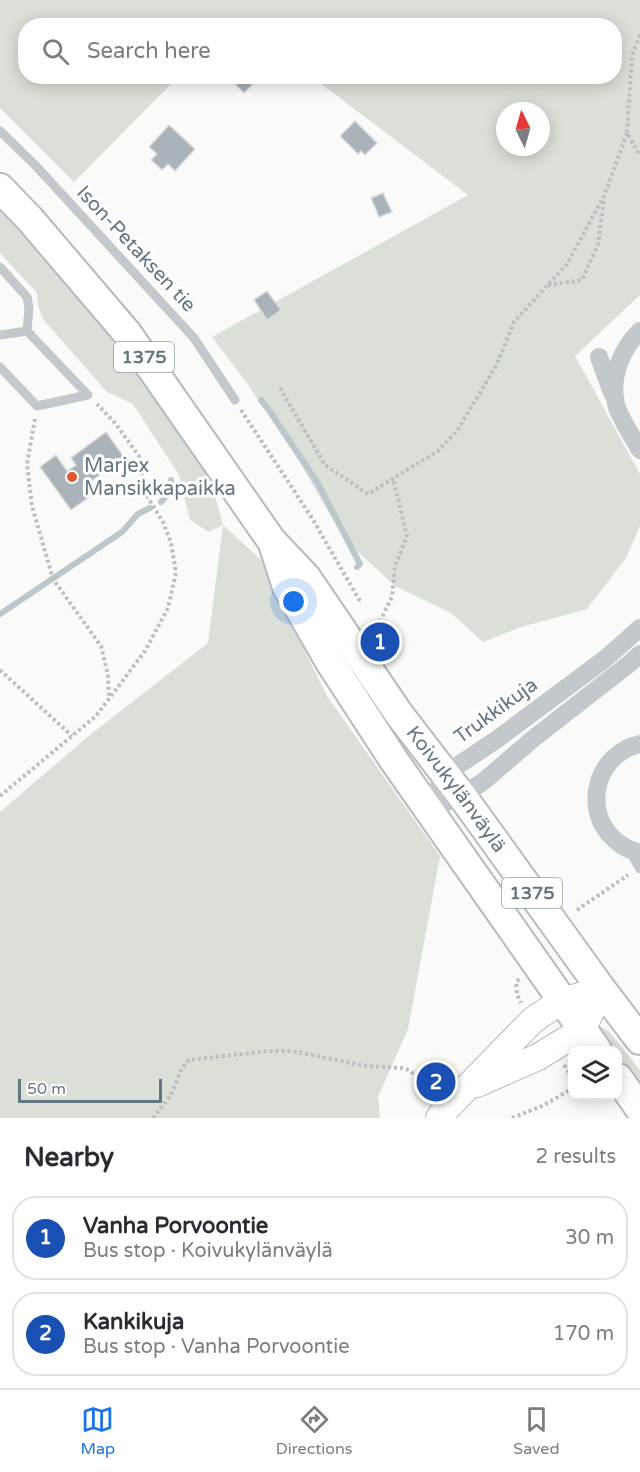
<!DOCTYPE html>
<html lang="en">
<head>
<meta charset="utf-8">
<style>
  body { margin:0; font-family:"Varela Round",sans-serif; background:#f2f2f3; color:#2b2b33 }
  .controls { position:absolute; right:18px; bottom:18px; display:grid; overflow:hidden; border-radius:12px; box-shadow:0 3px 15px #0003 }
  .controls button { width:54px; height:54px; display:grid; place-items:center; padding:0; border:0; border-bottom:2px solid #e1e1e2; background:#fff; color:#2b2b33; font:30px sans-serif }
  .compass { position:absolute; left:496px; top:102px; width:54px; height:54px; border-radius:50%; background:#fff; box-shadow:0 3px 15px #0003; rotate:355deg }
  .scale { position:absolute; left:18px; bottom:15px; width:144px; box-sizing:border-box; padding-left:6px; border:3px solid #657683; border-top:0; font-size:16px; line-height:21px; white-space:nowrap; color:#657683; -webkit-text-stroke:4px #fff; paint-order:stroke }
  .you { position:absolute; left:294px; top:602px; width:21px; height:21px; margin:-15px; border:4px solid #fff; border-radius:50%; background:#1a73e8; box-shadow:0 0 0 9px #1a73e833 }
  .badge { display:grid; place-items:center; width:39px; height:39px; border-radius:50%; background:#1a73e8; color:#fff; font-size:20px; font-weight:700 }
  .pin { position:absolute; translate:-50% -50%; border:3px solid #fff; box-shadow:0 2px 6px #0006 }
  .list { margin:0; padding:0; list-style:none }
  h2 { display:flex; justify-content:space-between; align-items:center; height:78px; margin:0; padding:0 24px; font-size:26px }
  h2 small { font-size:20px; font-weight:400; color:#7c7c81 }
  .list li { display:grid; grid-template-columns:39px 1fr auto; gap:18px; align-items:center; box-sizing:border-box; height:84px; margin:0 12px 12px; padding:0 12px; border:2px solid #e1e1e2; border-radius:24px }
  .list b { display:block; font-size:22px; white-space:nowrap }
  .list p { margin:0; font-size:20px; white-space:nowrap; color:#7c7c81 }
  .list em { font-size:20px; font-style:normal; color:#7c7c81 }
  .icon { flex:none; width:33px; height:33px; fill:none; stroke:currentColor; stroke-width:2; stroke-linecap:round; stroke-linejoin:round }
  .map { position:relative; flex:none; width:640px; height:1118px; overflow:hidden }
  .search { position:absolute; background:#fff; box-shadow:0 3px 15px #0003; left:18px; right:18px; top:18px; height:66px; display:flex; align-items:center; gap:15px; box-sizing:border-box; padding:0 21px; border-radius:24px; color:#7c7c81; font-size:22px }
  .sheet { height:270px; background:#fff }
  nav { display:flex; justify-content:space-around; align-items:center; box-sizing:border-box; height:84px; border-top:2px solid #e1e1e2; background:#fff; font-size:16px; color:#7c7c81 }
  nav a { display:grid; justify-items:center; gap:3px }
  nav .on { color:#1a73e8 }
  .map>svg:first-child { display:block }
  .green { fill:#dadfd7; fill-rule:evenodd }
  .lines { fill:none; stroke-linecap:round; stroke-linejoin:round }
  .stream { stroke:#bbc7cb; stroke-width:6 }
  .building { fill:#aab3b9; stroke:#dcdcda; stroke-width:1.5 }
  .secondary-casing { stroke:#b3babf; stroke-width:28 }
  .primary-casing { stroke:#b5babe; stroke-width:32 }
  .path { stroke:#bbbfc2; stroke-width:4; stroke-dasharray:3 3; stroke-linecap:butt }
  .service { stroke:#c3c8cc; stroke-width:9 }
  .minor { stroke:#c3c8cc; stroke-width:18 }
  .secondary { stroke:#fff; stroke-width:26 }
  .primary { stroke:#fff; stroke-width:28 }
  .poi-dot { fill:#e4572e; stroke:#fff; stroke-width:2 }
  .labels { text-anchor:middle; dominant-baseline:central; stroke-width:6; stroke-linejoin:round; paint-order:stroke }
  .shield { fill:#fff; stroke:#939fa8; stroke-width:1.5 }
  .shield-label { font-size:18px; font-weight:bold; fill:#657683 }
  .street-label { font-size:20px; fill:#657683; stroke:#fff }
  .poi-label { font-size:20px; fill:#657683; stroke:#fff; text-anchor:start }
</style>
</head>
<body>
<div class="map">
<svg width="640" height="1118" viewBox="0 0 640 1118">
  <rect width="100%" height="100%" fill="#fafaf8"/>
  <!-- green -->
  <path class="green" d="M0 0H640V295L575 356 640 474V526L626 558 587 609 521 627 483 642 451 613 395 586 344 539 301 464 247 383 212 337 468 195 312 77 614 76V26H245L235 18 228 26H26V76L178 77 74 182 0 108ZM505 111H541V147H505Z
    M0 209 95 317 138 372 208 470 223 525 260 559 327 696 440 856 408 1029 378 1097 380 1118H0V812L91 734 208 643 223 525 209 532 190 520 179 475 133 404 107 392 43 319 38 306 37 293 0 253Z
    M599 1026 609 1031 640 1070V1086L618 1055V1050H614L599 1029Z"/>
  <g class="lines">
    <!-- stream -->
    <path class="stream" d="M261 400 271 413 317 482 360 564 357 567
      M161 502 171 491V480
      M0 614 122 532 138 514 150 508"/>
  </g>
  <!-- building -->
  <path class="building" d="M227 76H251L256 81 244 93Z
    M355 121 377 143 365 155 361 151 358 154 340 136Z
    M169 125 195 149 175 171 168 164 162 170 151 160 157 154 149 147Z
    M383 193 392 212 379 217 371 198Z
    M267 291 281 310 267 320 254 300Z
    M106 432 124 457 89 483 96 492 71 510 40 467 56 455 67 471 76 465 71 458Z"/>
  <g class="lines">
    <!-- secondary casing -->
    <g class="secondary-casing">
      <path id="secondary" d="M477 1084 538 1057 582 1030 602 990
        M439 1118 445 1110 533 1020 561 1001 602 990"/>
    </g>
    <!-- primary casing -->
    <g class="primary-casing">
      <g id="primary">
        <path id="s1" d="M0 188 29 218 127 333 271 540 306 577 399 714 462 796 602 990 640 1040"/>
        <path d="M274 547 287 587 330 662 393 759 597 1050"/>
        <path d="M618 1078 640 1109"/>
      </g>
    </g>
    <!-- path -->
    <path class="path" d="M640 35 632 56 627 133 640 156
      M548 285 582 280 598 244 604 200
      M280 388 325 465 368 494 438 451 457 431 496 366 514 322 567 264 604 196 627 133
      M241 410 312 518 361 603
      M35 419 27 464 32 506 53 579 101 646 108 675 109 698
      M377 627 392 597 395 566 407 536 393 478
      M0 670 72 736
      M0 796 96 716 145 651 168 608 176 573 171 543 163 522 145 493 139 456 115 423 97 404
      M577 910 628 875
      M519 979 516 983 517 994 521 1003
      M564 1065 572 1077
      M153 1118 171 1095 182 1068 189 1060 269 1051H292L366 1066 401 1068 409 1070 430 1088
      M512 1118 542 1106 572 1089"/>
    <!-- service -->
    <path class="service" d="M0 131 36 166 194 338 235 400
      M0 267 27 297 29 308 27 331 88 395
      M0 335 27 331
      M0 367 37 406 88 395
      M630 852 640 869"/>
    <!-- minor -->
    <path class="minor" d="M640 331C621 349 610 378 616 404 618 415 634 439 640 450
      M599 357 612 393
      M640 744C596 753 581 811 615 840 622 847 631 850 640 853
      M428 809 445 774 496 740 605 659 640 628
      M428 809 462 796 484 781 534 738 629 664 640 654"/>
    <!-- secondary -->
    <use href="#secondary" class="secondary"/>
    <!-- primary -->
    <use href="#primary" class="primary"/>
  </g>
  <!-- markers -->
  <circle class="poi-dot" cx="72" cy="477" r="6"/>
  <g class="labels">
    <!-- shield labels -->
    <g class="shield">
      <rect x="114" y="342" width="60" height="30" rx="4.5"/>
      <rect x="502" y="878" width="60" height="30" rx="4.5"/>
    </g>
    <g class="shield-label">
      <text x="144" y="357">1375</text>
      <text x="532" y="893">1375</text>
    </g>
    <!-- street labels -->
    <g class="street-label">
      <text transform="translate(136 249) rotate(47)">Ison-Petaksen tie</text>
      <text transform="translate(496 711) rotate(-36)">Trukkikuja</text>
      <text stroke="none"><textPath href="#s1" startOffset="756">Koivukylänväylä</textPath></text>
    </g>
    <!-- poi labels -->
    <g class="poi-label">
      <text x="84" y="466">Marjex<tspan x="84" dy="23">Mansikkapaikka</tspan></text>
    </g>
  </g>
</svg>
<div class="controls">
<button><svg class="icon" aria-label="layers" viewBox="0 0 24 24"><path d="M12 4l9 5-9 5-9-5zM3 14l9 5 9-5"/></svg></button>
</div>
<svg class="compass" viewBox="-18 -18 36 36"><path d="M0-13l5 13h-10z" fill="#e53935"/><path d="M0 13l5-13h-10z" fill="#7c7c81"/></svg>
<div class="scale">50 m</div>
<div class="you"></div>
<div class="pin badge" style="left:380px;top:642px;background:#1a4fb4">1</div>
<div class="pin badge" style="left:436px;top:1082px;background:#1a4fb4">2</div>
<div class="search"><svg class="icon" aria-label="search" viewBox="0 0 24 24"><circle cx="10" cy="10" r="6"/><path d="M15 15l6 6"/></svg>Search here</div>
</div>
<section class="sheet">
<h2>Nearby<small>2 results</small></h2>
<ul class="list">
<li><span class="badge" style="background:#1a4fb4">1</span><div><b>Vanha Porvoontie</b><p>Bus stop · Koivukylänväylä</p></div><em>30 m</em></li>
<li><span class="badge" style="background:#1a4fb4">2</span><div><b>Kankikuja</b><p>Bus stop · Vanha Porvoontie</p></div><em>170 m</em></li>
</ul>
</section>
<nav>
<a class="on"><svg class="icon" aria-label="map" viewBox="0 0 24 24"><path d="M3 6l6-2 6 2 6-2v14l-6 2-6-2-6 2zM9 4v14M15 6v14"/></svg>Map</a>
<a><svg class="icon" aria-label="directions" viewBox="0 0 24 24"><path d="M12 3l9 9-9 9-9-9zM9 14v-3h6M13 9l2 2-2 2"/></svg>Directions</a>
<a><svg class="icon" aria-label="saved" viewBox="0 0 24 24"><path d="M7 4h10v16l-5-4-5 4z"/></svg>Saved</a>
</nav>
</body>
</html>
